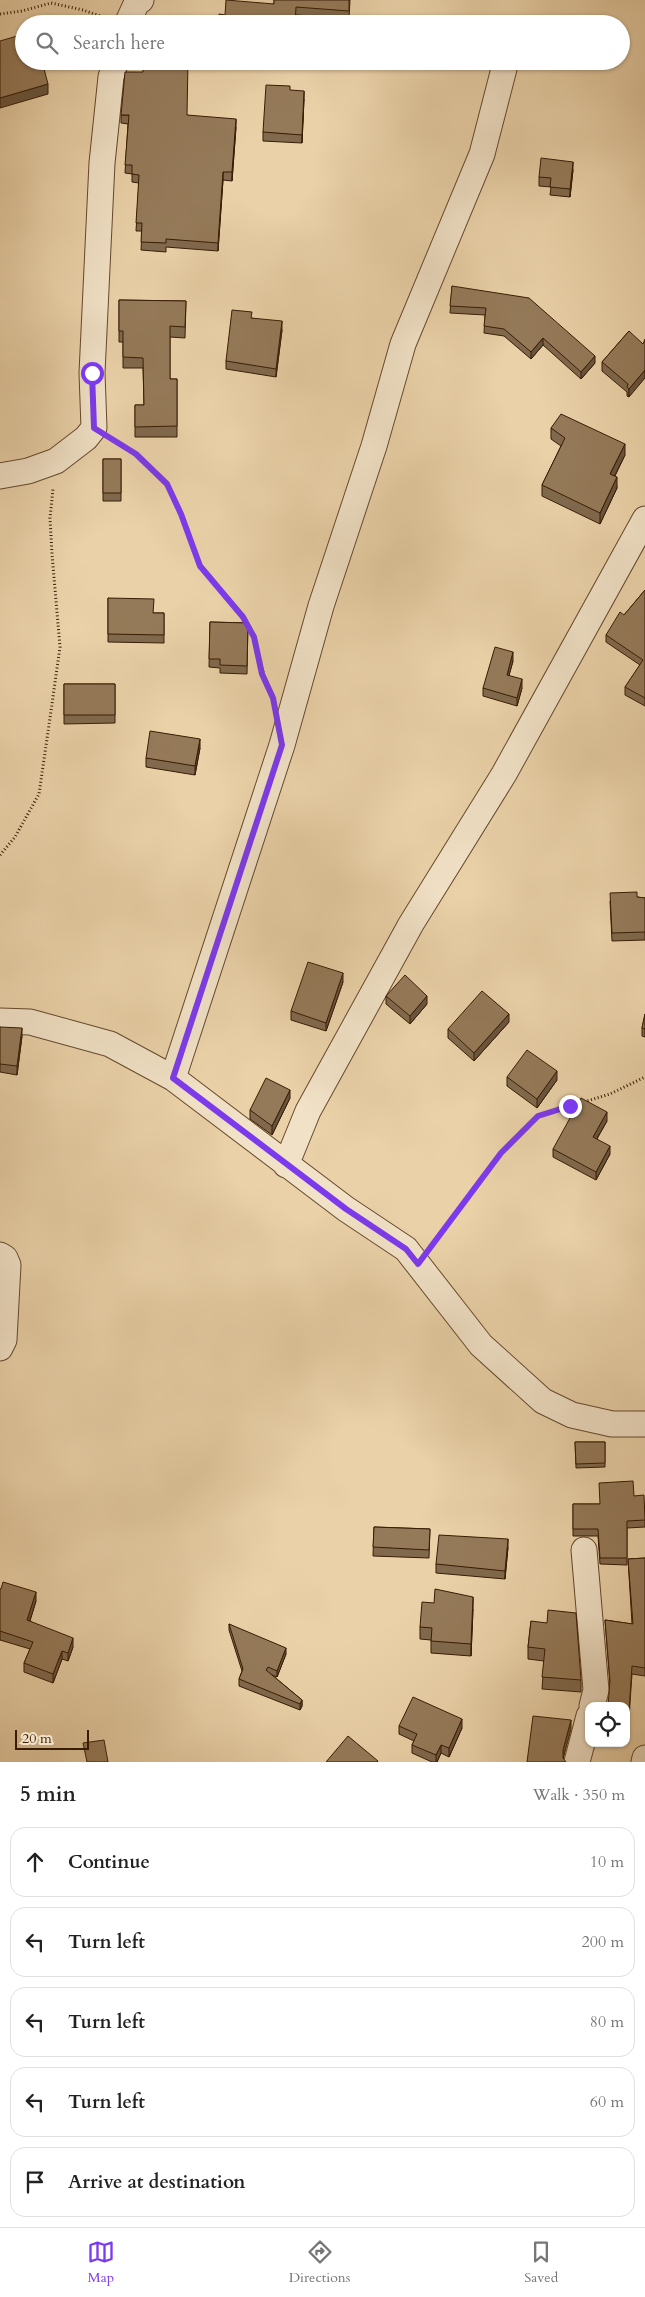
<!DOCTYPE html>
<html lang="en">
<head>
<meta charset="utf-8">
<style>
  body { margin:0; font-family:Cardo,serif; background:#f2f2f2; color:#222 }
  .controls { position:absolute; right:15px; bottom:15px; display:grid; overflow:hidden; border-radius:10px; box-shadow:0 1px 4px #0004 }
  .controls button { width:45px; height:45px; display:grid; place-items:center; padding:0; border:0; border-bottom:1px solid #e0e0e0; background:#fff; color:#222; font:25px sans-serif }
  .scale { position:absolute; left:15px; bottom:12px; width:74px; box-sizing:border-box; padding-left:5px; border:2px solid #381c04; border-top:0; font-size:14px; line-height:18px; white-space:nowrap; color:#381c04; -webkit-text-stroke:4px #f1e1c6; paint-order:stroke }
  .stop { position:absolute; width:15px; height:15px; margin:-11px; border:4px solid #7c3aed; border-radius:50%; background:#fff }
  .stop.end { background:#7c3aed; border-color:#fff; box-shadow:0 1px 5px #0008 }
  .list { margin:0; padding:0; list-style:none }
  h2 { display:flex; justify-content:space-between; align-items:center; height:65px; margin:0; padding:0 20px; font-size:21px }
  h2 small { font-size:16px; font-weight:400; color:#767676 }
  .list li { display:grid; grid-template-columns:32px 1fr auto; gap:15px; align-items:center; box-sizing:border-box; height:70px; margin:0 10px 10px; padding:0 10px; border:1px solid #e0e0e0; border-radius:15px }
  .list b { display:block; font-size:19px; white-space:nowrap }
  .list em { font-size:16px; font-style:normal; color:#767676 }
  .icon { flex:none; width:28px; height:28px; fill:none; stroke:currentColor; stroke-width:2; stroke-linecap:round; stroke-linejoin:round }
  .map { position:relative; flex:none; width:645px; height:1762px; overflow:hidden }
  .search { position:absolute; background:#fff; box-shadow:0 1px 4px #0004; left:15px; right:15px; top:15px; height:55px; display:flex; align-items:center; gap:12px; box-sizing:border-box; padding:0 18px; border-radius:28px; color:#767676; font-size:19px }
  .sheet { height:465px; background:#fff }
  nav { display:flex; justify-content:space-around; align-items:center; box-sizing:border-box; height:70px; border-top:1px solid #e0e0e0; background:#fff; font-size:14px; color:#767676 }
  nav a { display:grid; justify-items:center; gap:2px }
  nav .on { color:#7c3aed }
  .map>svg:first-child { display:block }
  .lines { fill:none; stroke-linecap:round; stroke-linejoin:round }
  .minor-casing { stroke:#64492d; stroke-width:27 }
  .path { stroke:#381c04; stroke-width:3; stroke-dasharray:1 2.5; stroke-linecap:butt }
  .minor { stroke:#f1e1c6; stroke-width:25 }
  .wall { fill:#80694d; stroke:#381c04 }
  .shaded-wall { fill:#68553e; stroke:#381c04 }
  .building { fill:#957a59; stroke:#381c04 }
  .route { stroke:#7c3aed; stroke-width:6 }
</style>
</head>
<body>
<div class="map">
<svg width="645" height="1762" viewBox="0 0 645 1762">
  <rect width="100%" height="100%" fill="#ead1a8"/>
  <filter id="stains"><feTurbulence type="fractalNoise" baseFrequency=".004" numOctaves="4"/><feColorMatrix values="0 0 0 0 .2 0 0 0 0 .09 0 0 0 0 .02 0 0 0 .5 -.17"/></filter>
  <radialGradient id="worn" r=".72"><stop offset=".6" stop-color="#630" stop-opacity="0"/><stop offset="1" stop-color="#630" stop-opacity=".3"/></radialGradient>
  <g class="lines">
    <!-- minor casing -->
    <g class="minor-casing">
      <path id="minor" d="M127 24 137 2 141 0
        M0 476 28 471 56 461 86 438 94 428 92 373 102 163 111 77 116 61
        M0 1021 30 1022 110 1044 173 1078 346 1209 406 1249 481 1345 543 1401 572 1415 612 1424H645
        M173 1078 282 745 321 606 374 446 403 344 482 154 506 61
        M286 1165 308 1111 411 924 504 774 645 519
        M0 1255 5 1258 8 1265 4 1340 0 1348
        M584 1550 596 1690 592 1706
        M577 1762 589 1716
        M644 1762 645 1758"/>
    </g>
    <!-- path -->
    <path class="path" d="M0 14 22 11 51 3 83 10 103 17
      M113 440C146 461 167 478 182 514 188 531 191 549 200 565 211 584 232 598 244 618 258 640 260 668 270 693
      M0 855 15 837 39 794 50 718 60 647 52 554 50 518 53 489
      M433 1243 501 1153 538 1116 610 1094 645 1077"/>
    <!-- minor -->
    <use href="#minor" class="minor"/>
  </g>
  <!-- wall -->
  <path class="wall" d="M274 0H350L349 19 296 15H225L274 4Z
    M215 61H244V66L215 64Z
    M290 90 304 99 302 143 263 141V132Z
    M121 115H187L236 127 232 181 223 180 218 251 166 247V252L141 250 142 231H136L139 183 132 182V174L125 173 128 124 121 123Z
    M573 170 570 197 550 195 551 187 539 186V177Z
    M452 286 595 363 581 379 543 345 531 359 504 336 484 333 485 315 450 313Z
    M119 300 186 301 185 338 170 337V379H177V437H135V405H144L143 368H123V342H119Z
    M252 318 282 330 276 377 226 369V361Z
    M629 331V397L627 396V392L602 371V362Z
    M551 428 625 455 615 476 617 488 600 524 542 496V485L561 446 551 439Z
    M103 459H121V501H103Z
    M645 590V706L625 695V687L640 665 606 642V635L624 615Z
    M108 598 153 613H164V643L108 642Z
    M210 622 248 623 247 674 220 673V668L209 667Z
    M513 661 509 675 522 688 517 706 483 696V688Z
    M64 684H115V723L64 724Z
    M200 748 195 775 146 767V758Z
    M637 897 645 898V940L612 941 610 901Z
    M343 982 326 1031 291 1020V1011Z
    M386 996 427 1004 410 1024 386 1004Z
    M645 1014V1037L642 1036V1028Z
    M509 1022 474 1061 448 1038V1029Z
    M0 1027 22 1036 17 1075 0 1072Z
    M507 1077 557 1080 537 1108 507 1086Z
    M290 1098 272 1135 250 1119V1110Z
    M607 1121 597 1139 610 1154 596 1180 553 1157V1149Z
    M575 1442H605V1467L576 1468Z
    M634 1496 645 1511V1527L627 1528V1565L600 1564 598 1536H573V1504H600Z
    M374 1527 430 1529 429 1558 373 1556Z
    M508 1547 505 1579 436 1573V1564Z
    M645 1558V1676L632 1674 628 1733H626V1706L610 1684 605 1620 632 1624 628 1559Z
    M0 1589 36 1601 30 1621 73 1647 68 1661 62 1659 53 1683 24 1672V1663L30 1649 0 1640Z
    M434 1603 473 1609 471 1656 431 1653V1640L420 1639V1627Z
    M531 1621 581 1680V1692L542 1689 544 1661 528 1659V1647Z
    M229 1624 286 1654 277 1677 272 1675 302 1700V1706L300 1710 239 1686V1679L242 1671 229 1630Z
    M399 1726 462 1728 449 1757 441 1753 437 1762H432L412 1753V1745L414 1741 399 1734Z"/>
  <!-- shaded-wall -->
  <path class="shaded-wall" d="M48 84V94L0 108V98Z
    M304 91V99L302 143V135Z
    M236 119V127L232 181V172Z
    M573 162V170L570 197V189Z
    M223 172V180L218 251V243Z
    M282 321V330L276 377V369Z
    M543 338V345L531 359V352Z
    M595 356V363L581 379V372Z
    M645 370V378L629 397V389Z
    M625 444V455L610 485V474Z
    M617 477V488L600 524V513Z
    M513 652V661L507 683V675Z
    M522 679V688L517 706V698Z
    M200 739V748L195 775V766Z
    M343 973V982L326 1031V1023Z
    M427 996V1004L410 1024V1016Z
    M509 1014V1022L474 1061V1053Z
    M22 1028V1036L17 1075V1066Z
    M557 1071V1080L537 1108V1099Z
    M290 1090V1098L272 1135V1126Z
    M607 1112V1121L593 1145V1137Z
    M610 1146V1154L596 1180V1172Z
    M508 1539V1547L505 1579V1571Z
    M36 1592V1601L27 1629V1620Z
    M473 1597V1609L471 1656V1644Z
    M73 1638V1647L68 1661V1653Z
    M286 1648V1654L277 1677V1671Z
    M62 1651V1659L53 1683V1674Z
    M302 1700V1706L300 1710V1704Z
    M462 1719V1728L449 1757V1748Z
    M571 1720V1729L563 1759V1750Z
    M441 1745V1753L437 1762H436V1755Z"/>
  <!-- building -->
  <path class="building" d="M226 0 274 4V0H349V11L296 7 295 24H218L219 14 225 15Z
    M24 34V61H42L48 84 0 98V41Z
    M143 61H188L187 115 236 119 232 172H223L218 243 166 239V243L141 242 142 223H136L139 175 132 174V165H125L129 115H121L125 72H143Z
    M266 85 290 86V90L304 91 302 135 263 132Z
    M541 158 573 162 570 189 550 187 551 178 539 177Z
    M452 286 529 298 595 356 581 372 543 338 531 352 504 329 484 326 486 308 450 306Z
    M119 300 186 301 185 327 170 326V379H177V426L135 427V405H144L143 358 123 357V331H119Z
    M232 310 252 312 251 318 282 321 276 369 226 361Z
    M629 331 643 344 645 339V370L629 389 627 387 628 384 602 362Z
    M561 414 625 444 610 474 617 477 600 513 542 485 565 438 551 428Z
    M103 459H121V493H103Z
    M645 590V698L625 687 643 660 606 635 620 612 624 615Z
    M108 598 154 599 153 613H164V635L108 634Z
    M210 622 248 623 247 666 220 665V659H209Z
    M495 647 513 652 507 675 522 679 517 698 483 688Z
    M64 684H115V715H64Z
    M150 731 200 739 195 766 146 758Z
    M637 892V897L645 898V932L612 933 610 893Z
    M308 962 343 973 326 1023 291 1011Z
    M405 975 427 996 410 1016 386 996Z
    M482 991 509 1014 474 1053 448 1029Z
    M645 1014V1029L642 1028Z
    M0 1027 22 1028 17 1066 0 1064Z
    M527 1050 557 1071 537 1099 507 1077Z
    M266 1078 290 1090 272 1126 250 1110Z
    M581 1098 607 1112 593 1137 610 1146 596 1172 553 1149Z
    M575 1442H605V1463L576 1464Z
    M633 1481 634 1496 644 1495 645 1520 627 1521V1558H600L598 1529H573V1504H600L599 1483Z
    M374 1527 430 1529 429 1550 373 1547Z
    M439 1535 508 1539 505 1571 436 1564Z
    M645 1558V1668L632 1666 628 1725H626V1706H608L610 1681 605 1620 633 1624 628 1559Z
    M3 1582 36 1592 27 1620 73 1638 68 1653 62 1651 53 1674 24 1663 33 1642 0 1631V1589H1Z
    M435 1589 473 1597 471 1644 431 1641 432 1628 420 1627 422 1602 434 1603Z
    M548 1610 576 1613 581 1680 542 1677 545 1649 528 1647 531 1621 547 1623Z
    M229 1624 286 1648 277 1671 268 1667 266 1670 302 1700 300 1704 239 1679 243 1669Z
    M413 1697 462 1719 449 1748 441 1745 436 1755 412 1745 417 1734 399 1726Z
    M533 1716 571 1720 563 1750V1758L566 1762H527Z
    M348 1736 378 1761 377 1762H326Z
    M104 1740 108 1762H87L83 1743Z"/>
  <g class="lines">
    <!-- route -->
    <path class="route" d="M92 373 94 428 136 454 167 484 181 514 200 566 243 617 254 637 262 674 273 698 282 745 173 1078 346 1209 406 1249 418 1264 501 1153 538 1116 570 1106"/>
  </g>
  <rect width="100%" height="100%" filter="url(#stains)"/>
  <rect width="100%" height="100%" fill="url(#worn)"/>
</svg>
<div class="controls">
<button><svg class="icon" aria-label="locate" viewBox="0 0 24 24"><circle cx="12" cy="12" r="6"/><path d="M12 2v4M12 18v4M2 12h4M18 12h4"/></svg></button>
</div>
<div class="scale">20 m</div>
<div class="stop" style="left:92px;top:373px"></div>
<div class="stop end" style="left:570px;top:1106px"></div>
<div class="search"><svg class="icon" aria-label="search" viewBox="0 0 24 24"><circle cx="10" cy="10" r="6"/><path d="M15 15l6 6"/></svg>Search here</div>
</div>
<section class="sheet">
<h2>5 min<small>Walk · 350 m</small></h2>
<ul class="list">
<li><svg class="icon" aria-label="ahead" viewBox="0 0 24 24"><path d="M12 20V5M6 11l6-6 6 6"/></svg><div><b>Continue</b></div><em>10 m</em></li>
<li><svg class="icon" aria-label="left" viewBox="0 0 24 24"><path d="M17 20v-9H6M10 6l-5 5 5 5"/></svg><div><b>Turn left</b></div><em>200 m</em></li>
<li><svg class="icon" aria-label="left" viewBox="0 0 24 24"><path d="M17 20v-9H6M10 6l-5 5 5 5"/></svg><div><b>Turn left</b></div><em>80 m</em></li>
<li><svg class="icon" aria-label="left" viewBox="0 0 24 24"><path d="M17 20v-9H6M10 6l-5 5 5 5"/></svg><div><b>Turn left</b></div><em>60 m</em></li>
<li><svg class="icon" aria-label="arrive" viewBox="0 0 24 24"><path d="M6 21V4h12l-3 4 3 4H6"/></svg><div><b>Arrive at destination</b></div></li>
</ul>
</section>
<nav>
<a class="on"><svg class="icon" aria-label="map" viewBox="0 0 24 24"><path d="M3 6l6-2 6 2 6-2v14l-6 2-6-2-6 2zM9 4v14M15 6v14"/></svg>Map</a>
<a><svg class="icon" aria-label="directions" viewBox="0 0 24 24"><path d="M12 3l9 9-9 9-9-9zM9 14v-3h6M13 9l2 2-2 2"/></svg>Directions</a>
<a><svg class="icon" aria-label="saved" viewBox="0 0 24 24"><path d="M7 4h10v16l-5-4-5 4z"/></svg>Saved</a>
</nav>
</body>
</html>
